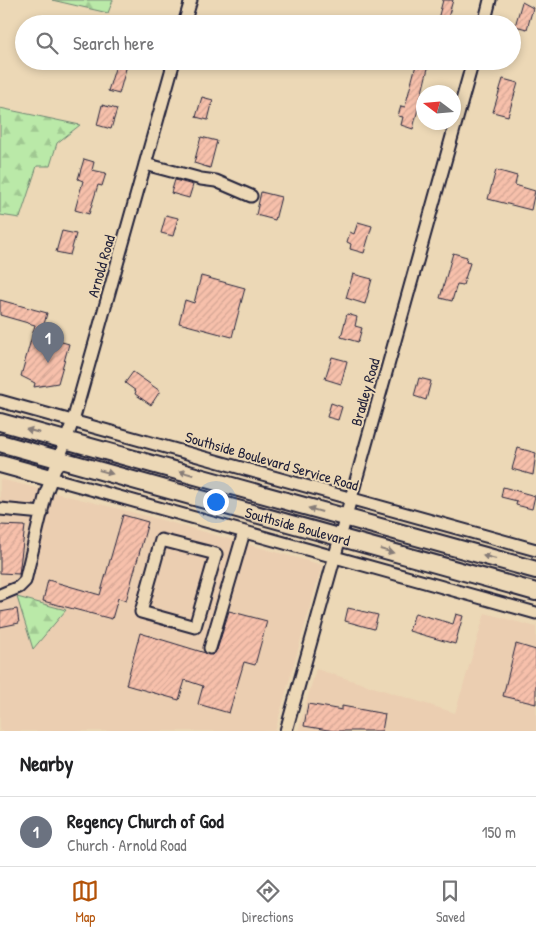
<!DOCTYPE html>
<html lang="en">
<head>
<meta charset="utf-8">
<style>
  body { margin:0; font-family:"Patrick Hand",sans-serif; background:#f2f2f2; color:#202124 }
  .compass { position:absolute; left:416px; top:85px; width:45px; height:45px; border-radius:50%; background:#fff; box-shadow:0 2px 8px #0003; rotate:286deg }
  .you { position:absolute; left:215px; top:501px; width:18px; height:18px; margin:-12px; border:4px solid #fff; border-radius:50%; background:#1a73e8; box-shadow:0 0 0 8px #1a73e833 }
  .badge { display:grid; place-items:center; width:32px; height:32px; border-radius:50%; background:#b45309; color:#fff; font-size:16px; font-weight:700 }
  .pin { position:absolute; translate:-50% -41px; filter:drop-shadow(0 1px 2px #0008) }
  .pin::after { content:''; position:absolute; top:26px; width:18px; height:15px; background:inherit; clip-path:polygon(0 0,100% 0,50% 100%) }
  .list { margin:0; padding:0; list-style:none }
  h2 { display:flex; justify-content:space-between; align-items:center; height:65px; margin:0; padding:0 20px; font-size:21px }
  h2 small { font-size:16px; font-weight:400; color:#757577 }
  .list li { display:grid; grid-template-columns:32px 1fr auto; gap:15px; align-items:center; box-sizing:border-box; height:70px; padding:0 20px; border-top:1px solid #e0e0e0 }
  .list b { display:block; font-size:19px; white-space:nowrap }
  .list p { margin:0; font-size:16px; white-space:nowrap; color:#757577 }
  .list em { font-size:16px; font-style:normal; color:#757577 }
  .icon { flex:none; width:28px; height:28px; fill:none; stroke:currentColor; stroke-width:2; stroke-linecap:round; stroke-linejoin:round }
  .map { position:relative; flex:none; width:536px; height:731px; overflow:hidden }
  .search { position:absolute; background:#fff; box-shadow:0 2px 8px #0003; left:15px; right:15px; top:15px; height:55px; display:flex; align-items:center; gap:12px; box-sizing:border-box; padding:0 18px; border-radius:28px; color:#757577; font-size:19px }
  .sheet { height:135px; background:#fff }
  nav { display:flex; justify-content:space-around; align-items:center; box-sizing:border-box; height:70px; border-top:1px solid #e0e0e0; background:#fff; font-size:14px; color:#757577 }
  nav a { display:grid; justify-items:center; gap:2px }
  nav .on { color:#b45309 }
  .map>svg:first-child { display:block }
  .built { fill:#ebceb1 }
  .forest { fill:url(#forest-firs); stroke:#6e8672 }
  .building { fill:url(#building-hatch); stroke:#22223b }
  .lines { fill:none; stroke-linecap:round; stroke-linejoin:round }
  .minor-casing { stroke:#22223b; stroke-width:15 }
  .highway-casing { stroke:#22223b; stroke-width:20 }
  .minor { stroke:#ecd8b6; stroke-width:11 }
  .highway { stroke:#ecd8b6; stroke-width:16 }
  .oneway { fill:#877d78 }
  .labels { text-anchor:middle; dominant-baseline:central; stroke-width:4; stroke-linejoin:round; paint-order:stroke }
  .street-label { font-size:15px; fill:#22223b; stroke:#ecd8b6 }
</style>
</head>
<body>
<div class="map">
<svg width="536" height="731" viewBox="0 0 536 731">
  <defs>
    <pattern id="forest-firs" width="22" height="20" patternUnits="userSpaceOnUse" patternTransform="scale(1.25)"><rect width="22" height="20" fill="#bae9a8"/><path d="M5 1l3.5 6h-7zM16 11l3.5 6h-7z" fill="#a0c892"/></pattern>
    <pattern id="building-hatch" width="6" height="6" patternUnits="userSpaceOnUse" patternTransform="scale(1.25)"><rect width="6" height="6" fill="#f7c0ab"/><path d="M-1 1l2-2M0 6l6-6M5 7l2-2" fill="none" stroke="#d3a594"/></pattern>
  </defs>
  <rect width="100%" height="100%" fill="#ecd8b6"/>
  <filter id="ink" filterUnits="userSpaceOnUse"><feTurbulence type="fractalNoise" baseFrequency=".02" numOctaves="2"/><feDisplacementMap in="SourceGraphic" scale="10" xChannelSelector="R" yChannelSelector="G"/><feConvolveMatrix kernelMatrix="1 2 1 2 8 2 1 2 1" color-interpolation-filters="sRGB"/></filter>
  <g filter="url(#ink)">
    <!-- built -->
    <path class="built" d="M0 479 151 517 322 565 275 731H0Z
      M485 613 536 627V731H298L316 669 455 713Z"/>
    <!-- forest -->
    <path class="forest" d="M52 0H113L108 13Z
      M0 108 80 125 57 143 50 166H37L20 218 0 215Z
      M17 597 66 610 33 649Z"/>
    <!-- building -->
    <path class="building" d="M443 0H453L447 21 438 19Z
      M522 2 533 8 527 29 515 26Z
      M417 61 429 64 413 129 401 125 403 117 398 116 401 106 405 107Z
      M117 62 127 65 119 94 108 91Z
      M503 79 518 83 508 116 493 112Z
      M202 97 213 100 208 120 196 117Z
      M102 105 117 109 111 129 97 125Z
      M201 137 217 141 210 168 194 163Z
      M84 159 94 162 92 170 106 173 102 186 98 185 89 214 75 210 83 181 78 179Z
      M496 170 517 176 515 185 535 191 531 210 488 199Z
      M175 180 193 185 189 198 171 193Z
      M261 192 281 197 275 220 256 215Z
      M166 215 178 218 173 236 161 233Z
      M358 222 372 226 364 253 350 249 351 244 347 242 350 232 354 234Z
      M62 231 76 234 70 255 56 252Z
      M453 253 467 257 466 262 470 263 463 285 457 284 452 301 440 298Z
      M353 274 372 279 365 304 346 298Z
      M201 276 245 288 232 337 179 323 185 300 194 303Z
      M0 300 47 313 41 336 69 344 58 383 34 387 35 383 21 376 35 325 0 315Z
      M347 314 357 317 355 326 362 328 358 342 341 337Z
      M332 357 347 361 341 384 325 379Z
      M133 372 160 391 151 405 135 394 136 391 125 383Z
      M419 378 431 381 426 400 414 396Z
      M331 403 342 407 338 420 327 417Z
      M518 448 536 453 533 475 512 469Z
      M503 487 535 496 532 509 516 505 517 501 501 497Z
      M123 515 148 522 126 601 118 598 112 619 43 601 48 580 100 595Z
      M0 525 25 526 19 574 0 573Z
      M348 608 378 615 374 629 345 621Z
      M17 609 19 623 0 627V612Z
      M229 611 267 621 255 665 244 662 229 713 198 704 203 686 185 680 179 700 126 685 140 633 212 655 217 650Z
      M415 613 453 624 456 614 463 616 455 644 409 631Z
      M516 644 536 650V704L503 696Z
      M308 704 342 710V706L385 714 382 731H334L304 726Z"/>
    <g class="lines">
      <!-- minor casing -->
      <g class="minor-casing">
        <path id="minor" d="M184 24 191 0
          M484 24 490 0
          M145 164 201 179 216 181 251 196
          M0 401 536 550
          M51 478 536 613
          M0 509 42 513
          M161 540 216 554 195 627 141 612Z
          M0 595 19 587 25 581 46 493 73 421 174 61
          M210 648 244 532
          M286 731 473 61"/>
      </g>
      <!-- highway casing -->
      <g class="highway-casing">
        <g id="highway">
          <path d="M0 422 536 570"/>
          <path id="s1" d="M0 443 536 592"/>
          <path d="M0 464 51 478"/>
        </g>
      </g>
      <!-- minor -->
      <use href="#minor" class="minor"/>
      <!-- highway -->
      <use href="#highway" class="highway"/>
    </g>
    <!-- one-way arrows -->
    <defs><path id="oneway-solid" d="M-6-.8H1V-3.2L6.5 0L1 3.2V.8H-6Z" transform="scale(1.25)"/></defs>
    <g class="oneway">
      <use href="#oneway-solid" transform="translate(33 431) rotate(-165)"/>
      <use href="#oneway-solid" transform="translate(106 472) rotate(16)"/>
      <use href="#oneway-solid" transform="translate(186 473) rotate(-164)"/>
      <use href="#oneway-solid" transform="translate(315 510) rotate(-164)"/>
      <use href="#oneway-solid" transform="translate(387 551) rotate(16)"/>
      <use href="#oneway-solid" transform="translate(489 557) rotate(-165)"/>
    </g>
  </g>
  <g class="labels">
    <!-- street labels -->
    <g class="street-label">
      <text transform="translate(101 266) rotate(-74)">Arnold Road</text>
      <text transform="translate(365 392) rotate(-74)">Bradley Road</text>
      <text transform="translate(272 461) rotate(16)">Southside Boulevard Service Road</text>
      <text stroke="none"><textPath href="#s1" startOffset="309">Southside Boulevard</textPath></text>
    </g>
  </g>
</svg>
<svg class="compass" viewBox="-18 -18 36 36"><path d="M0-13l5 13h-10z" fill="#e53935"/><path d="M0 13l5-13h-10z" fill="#757577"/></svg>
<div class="you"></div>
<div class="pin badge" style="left:48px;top:363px;background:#6b7280">1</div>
<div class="search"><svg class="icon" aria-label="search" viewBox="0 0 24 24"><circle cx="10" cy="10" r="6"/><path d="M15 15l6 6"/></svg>Search here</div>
</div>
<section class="sheet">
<h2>Nearby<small></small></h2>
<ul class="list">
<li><span class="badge" style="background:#6b7280">1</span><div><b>Regency Church of God</b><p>Church · Arnold Road</p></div><em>150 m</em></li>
</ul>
</section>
<nav>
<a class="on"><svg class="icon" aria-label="map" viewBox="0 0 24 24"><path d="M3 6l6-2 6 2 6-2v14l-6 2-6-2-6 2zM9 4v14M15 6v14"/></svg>Map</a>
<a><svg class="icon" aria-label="directions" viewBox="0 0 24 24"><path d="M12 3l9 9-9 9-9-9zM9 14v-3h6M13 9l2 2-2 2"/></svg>Directions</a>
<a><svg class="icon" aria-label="saved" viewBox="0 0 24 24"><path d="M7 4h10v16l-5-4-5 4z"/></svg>Saved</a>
</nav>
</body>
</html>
